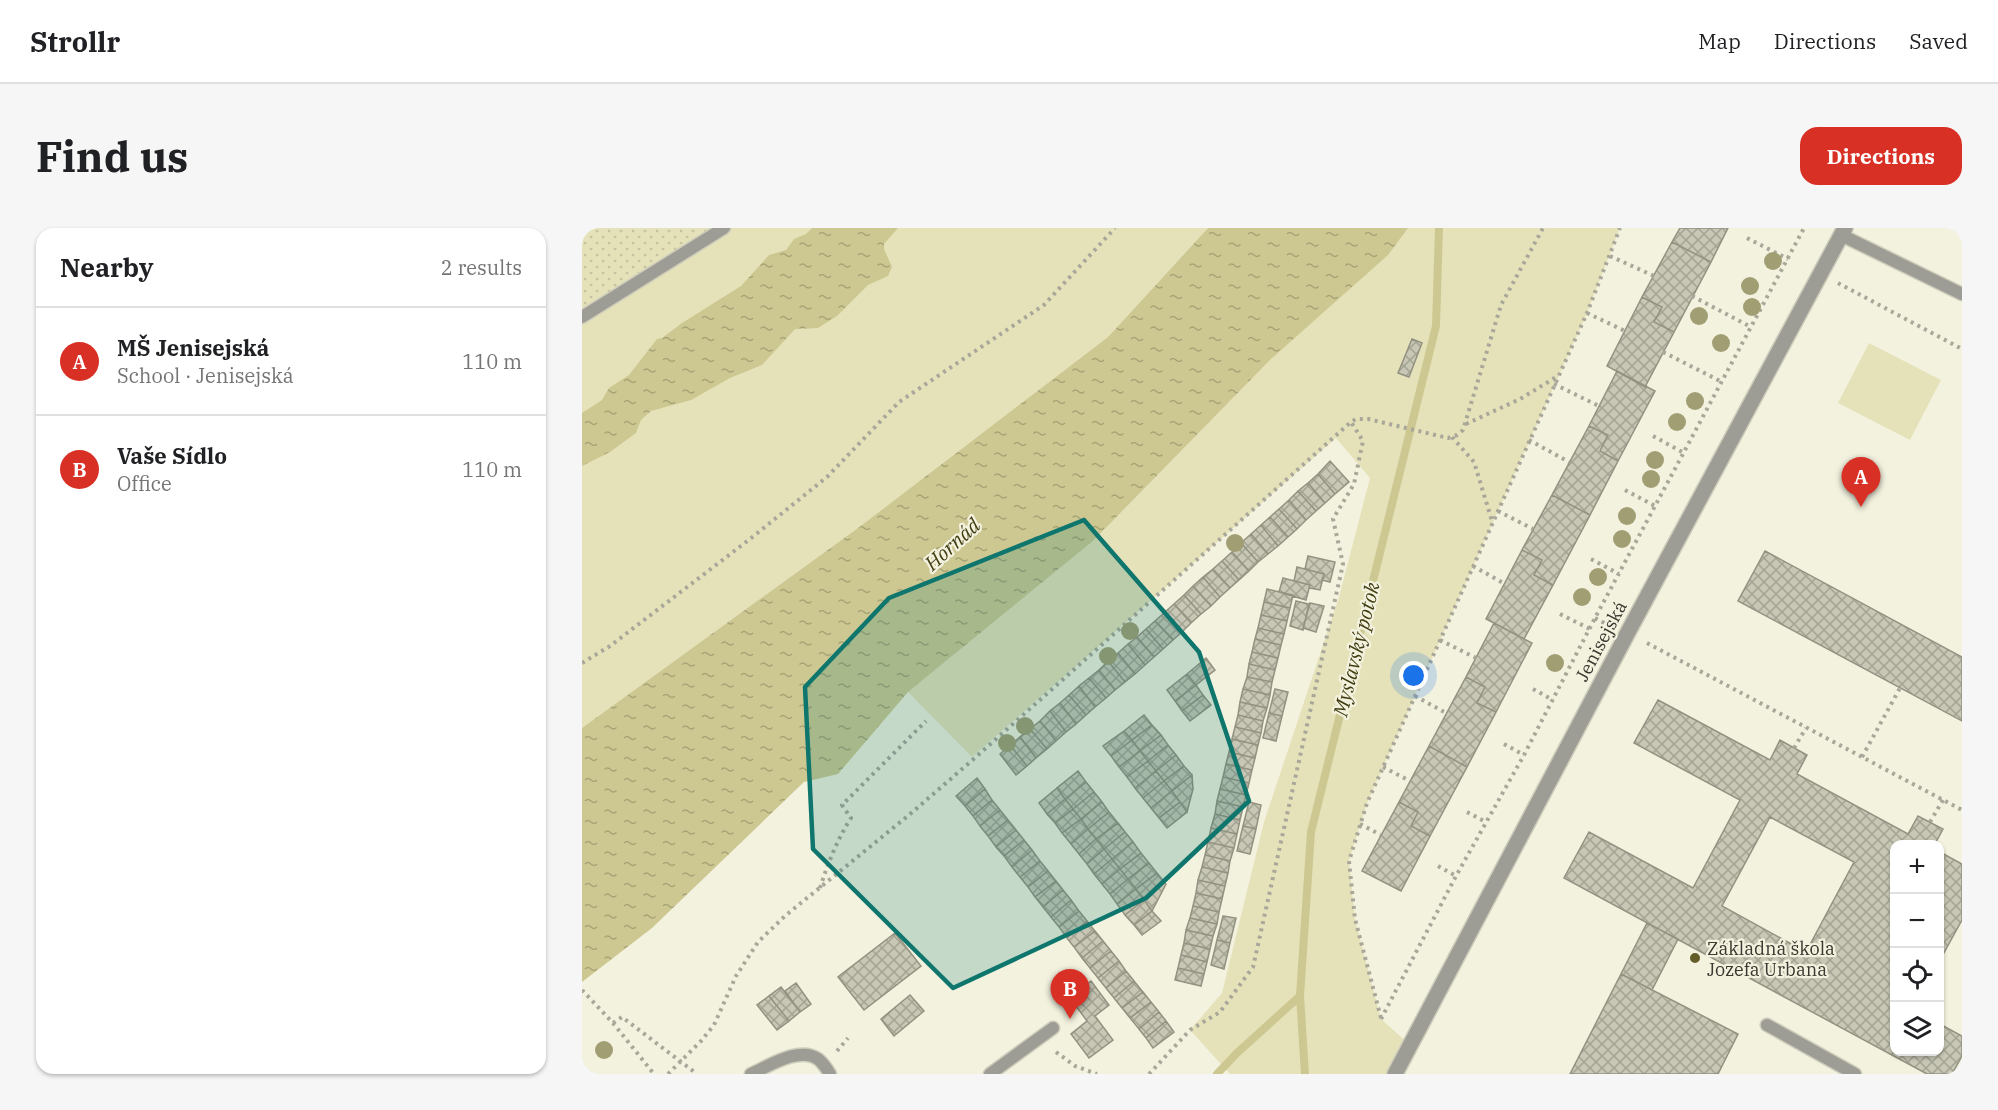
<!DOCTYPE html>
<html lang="en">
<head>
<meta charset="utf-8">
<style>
  body { margin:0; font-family:"IBM Plex Serif",serif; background:#f6f6f6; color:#202124 }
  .controls { position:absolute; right:18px; bottom:18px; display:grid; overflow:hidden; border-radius:12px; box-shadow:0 2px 4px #0004 }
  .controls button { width:54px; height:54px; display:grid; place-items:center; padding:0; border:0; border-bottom:2px solid #e0e0e0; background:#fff; color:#202124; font:30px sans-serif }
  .you { position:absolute; left:832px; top:448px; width:21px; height:21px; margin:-15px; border:4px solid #fff; border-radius:50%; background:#1a73e8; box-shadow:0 0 0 9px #1a73e833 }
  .badge { display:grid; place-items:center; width:39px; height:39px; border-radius:50%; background:#d93025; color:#fff; font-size:20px; font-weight:700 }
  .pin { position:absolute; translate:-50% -50px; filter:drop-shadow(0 2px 3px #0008) }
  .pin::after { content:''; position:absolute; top:32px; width:21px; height:18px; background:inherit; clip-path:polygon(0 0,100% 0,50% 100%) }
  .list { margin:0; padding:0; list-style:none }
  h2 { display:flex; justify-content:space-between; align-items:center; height:78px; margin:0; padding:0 24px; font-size:26px }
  h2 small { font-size:20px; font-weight:400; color:#757577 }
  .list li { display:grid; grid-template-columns:39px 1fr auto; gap:18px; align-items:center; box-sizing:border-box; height:108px; padding:0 24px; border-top:2px solid #e0e0e0 }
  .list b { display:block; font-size:22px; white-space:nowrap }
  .list p { margin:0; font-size:20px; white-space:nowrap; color:#757577 }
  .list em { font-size:20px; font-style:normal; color:#757577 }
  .icon { flex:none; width:33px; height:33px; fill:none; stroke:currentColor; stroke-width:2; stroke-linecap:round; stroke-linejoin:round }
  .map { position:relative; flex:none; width:1380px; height:846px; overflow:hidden; border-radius:18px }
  header { display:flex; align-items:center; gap:36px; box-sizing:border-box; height:84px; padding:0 30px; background:#fff; border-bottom:2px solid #e0e0e0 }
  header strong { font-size:28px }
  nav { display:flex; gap:33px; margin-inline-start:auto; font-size:21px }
  .intro { display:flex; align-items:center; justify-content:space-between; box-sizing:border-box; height:144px; padding:0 36px }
  h1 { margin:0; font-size:42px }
  .button { padding:15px 27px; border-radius:18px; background:#d93025; color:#fff; font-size:21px; font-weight:700 }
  main { display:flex; gap:36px; padding:0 36px }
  aside { flex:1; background:#fff; border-radius:18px; box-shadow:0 2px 4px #0004 }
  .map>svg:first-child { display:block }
  .green { fill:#e5e2ba }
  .garden { fill:url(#garden-dots) }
  .water { fill:url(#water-ripples) }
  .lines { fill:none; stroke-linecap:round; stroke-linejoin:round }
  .stream { stroke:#cdc891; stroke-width:8 }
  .building { fill:url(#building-cross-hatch); stroke:#939180; stroke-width:1.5; fill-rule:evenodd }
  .service-casing { stroke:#cecdbc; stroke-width:15 }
  .minor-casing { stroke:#cecdbc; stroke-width:18 }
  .path { stroke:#a8a799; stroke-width:4; stroke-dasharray:3 4.5; stroke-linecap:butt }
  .service { stroke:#9e9d95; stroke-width:12 }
  .minor { stroke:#9e9d95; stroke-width:15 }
  .tree { fill:#a29e73 }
  .marked { fill:#0f766e; fill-opacity:0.2; stroke:#0f766e; stroke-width:4.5; stroke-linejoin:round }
  .poi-dot { fill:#635d2a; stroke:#f3f2df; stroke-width:2 }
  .labels { text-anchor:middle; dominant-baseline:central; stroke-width:4.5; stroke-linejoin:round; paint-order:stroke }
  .street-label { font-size:18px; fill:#393831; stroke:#f3f2df }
  .poi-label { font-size:18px; fill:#393831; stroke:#f3f2df; text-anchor:start }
  .water-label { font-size:20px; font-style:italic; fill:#413c11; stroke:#f3f2df }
</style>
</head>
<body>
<header>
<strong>Strollr</strong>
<nav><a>Map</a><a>Directions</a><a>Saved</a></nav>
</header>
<div class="intro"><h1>Find us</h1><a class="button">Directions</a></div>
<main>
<aside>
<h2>Nearby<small>2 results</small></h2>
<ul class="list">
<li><span class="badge">A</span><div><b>MŠ Jenisejská</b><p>School · Jenisejská</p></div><em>110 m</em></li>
<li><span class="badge">B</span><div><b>Vaše Sídlo</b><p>Office</p></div><em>110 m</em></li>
</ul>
</aside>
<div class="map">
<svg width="1380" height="846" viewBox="0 0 1380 846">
  <defs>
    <pattern id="garden-dots" width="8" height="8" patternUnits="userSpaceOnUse" patternTransform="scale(1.5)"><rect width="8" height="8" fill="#e5e2ba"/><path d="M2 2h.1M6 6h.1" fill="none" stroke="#c5c3a0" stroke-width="1.8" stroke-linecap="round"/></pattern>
    <pattern id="water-ripples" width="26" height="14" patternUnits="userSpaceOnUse" patternTransform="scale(1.5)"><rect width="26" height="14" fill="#cdc891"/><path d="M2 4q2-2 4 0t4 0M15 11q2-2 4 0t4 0" fill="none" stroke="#a7a377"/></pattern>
    <pattern id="building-cross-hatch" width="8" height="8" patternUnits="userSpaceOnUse" patternTransform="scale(1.5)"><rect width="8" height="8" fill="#c8c7b5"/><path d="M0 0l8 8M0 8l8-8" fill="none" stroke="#a3a394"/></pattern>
  </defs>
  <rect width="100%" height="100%" fill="#f3f2df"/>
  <!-- green -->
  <path class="green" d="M142 0H626L526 109 276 300 0 500V89Z
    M805 0H1038L1005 85 785 575 767 633 773 691 799 791 828 817 813 846H648L608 802 640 765 682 594 757 369 788 250 754 210 390 529 326 464 511 313 689 131Z
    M1287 115 1359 152 1328 212 1256 175Z"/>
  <!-- garden -->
  <path class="garden" d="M0 0H142L0 89Z"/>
  <!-- water -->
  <path class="water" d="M230 0H316L302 16V21L310 39 306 48 286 57 255 88 236 100 213 101 180 137 148 150 109 172 69 183 59 192 54 205 28 224 0 238V185L20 172 27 160 47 147 75 111 80 110 100 95 159 58 187 27 204 22 212 11 224 6Z
    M626 0H826L806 27 689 131 511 313 326 464 256 546 222 554 70 700 0 754V500L276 300 526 109Z"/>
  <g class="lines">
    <!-- stream -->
    <path class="stream" d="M635 846 655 825 718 768
      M723 846 718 768 729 604 854 98 857 0"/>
  </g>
  <!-- building -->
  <path class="building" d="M1098 0H1146L1129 34 1090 14Z
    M1090 14 1129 34 1092 104 1072 94 1080 79 1060 69Z
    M1060 69 1080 79 1072 94 1092 104 1063 159 1025 138Z
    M830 111 840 115 827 149 816 145Z
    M1035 143 1073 163 1036 233 1018 223 1026 207 1007 198Z
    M1007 198 1026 207 1018 223 1036 233 1008 287 970 267Z
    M748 233 767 254 753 266 736 246Z
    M736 246 753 266 743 275 726 255Z
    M726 255 743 275 734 283 716 263Z
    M716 263 734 283 724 292 707 272Z
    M970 267 1008 287 971 357 952 347 960 332 940 322Z
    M707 272 724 292 715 301 697 281Z
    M697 281 715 301 706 309 688 289Z
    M688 289 706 309 696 318 679 297Z
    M679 297 696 318 686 326 669 306Z
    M669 306 686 326 676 334 659 315Z
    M659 315 676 334 667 343 650 324Z
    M940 322 960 332 952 347 971 357 942 411 904 391Z
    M1183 323 1380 429V493L1156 373Z
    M650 324 667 343 657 352 640 333Z
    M726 328 753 334 748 354 740 352 742 346 723 341Z
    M640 333 657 352 648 360 631 341Z
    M715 339 742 346 738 362 727 360 728 357 712 353Z
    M631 341 648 360 638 369 621 349Z
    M621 349 638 369 629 378 611 358Z
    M701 350 728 357 724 372 697 364Z
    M611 358 629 378 619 386 602 367Z
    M685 361 711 367 708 380 682 374Z
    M602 367 619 386 609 395 592 376Z
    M714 373 727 376 721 402 708 398Z
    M682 374 708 380 705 393 679 387Z
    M728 375 742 378 734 404 721 400Z
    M592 376 609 395 600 404 583 384Z
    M583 384 600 404 591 412 573 393Z
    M679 387 705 393 702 406 676 400Z
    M573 393 591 412 581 421 564 401Z
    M912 395 950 415 914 484 895 475 903 459 884 449Z
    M676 400 702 406 699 417 673 411Z
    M564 401 581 421 572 429 555 409Z
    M555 409 572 429 563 437 546 416Z
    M673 411 699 417 696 430 670 424Z
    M546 416 563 437 553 446 536 425Z
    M670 424 696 430 693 442 667 436Z
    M536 425 553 446 543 454 526 433Z
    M624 430 633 442 614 457 605 446Z
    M526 433 543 454 533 462 517 442Z
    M667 436 693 442 690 454 665 449Z
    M517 442 533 462 524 470 507 450Z
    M605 446 614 457 593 473 585 462Z
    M665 449 690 454 688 467 661 461Z
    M884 449 903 459 895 475 914 484 885 539 847 518Z
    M507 450 524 470 513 479 497 458Z
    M614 457 621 467 600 483 593 473Z
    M497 458 513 479 504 487 487 467Z
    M661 461 688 467 685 480 658 474Z
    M693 461 706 464 700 488 687 485Z
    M487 467 504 487 494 496 478 475Z
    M621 467 629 477 608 493 600 483Z
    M1076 472 1188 532 1198 512 1225 527 1215 546 1326 606 1336 588 1361 601 1353 616H1312V824H1358V796L1380 808V828L1370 846H1345L982 650 1007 604 1111 660 1158 572 1052 515ZM1188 589 1272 634 1224 724 1140 678Z
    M658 474 685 480 681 493 656 487Z
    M478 475 494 496 484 504 468 483Z
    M468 483 484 504 474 513 458 493Z
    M687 485 700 488 694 513 681 510Z
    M562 487 570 497 550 512 542 503Z
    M656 487 681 493 679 505 653 499Z
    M458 493 474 513 465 521 448 501Z
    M570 497 579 507 558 523 550 512Z
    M653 499 679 505 676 517 650 511Z
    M448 501 465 521 454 530 438 509Z
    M542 503 550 512 529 528 521 518Z
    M579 507 586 517 566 533 558 523Z
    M438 509 454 530 445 538 428 517Z
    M650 511 676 517 673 530 647 524Z
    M550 512 558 523 537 539 529 528Z
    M428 517 445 538 434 547 418 526Z
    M586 517 594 527 574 543 566 533Z
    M847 518 885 539 848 608 829 598 836 584 817 574Z
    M558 523 566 533 545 549 537 539Z
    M647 524 673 530 670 542 644 536Z
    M594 527 602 538 582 553 574 543Z
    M566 533 574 543 553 560 545 549Z
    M644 536 670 542 667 555 641 549Z
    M602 538 610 547 590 563 582 553Z
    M496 543 504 554 483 571 475 560Z
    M574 543 582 553 561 570 553 560Z
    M610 547 611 561 605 584 590 563Z
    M641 549 667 555 664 567 638 561Z
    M395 550 403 561 383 578 374 568Z
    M582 553 590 563 569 580 561 570Z
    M504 554 512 564 491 581 483 571Z
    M475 560 483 571 465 586 457 575Z
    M403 561 410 572 391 588 383 578Z
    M638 561 664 567 661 579 635 573Z
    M590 563 598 574 577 590 569 580Z
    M512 564 520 574 499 591 491 581Z
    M483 571 491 581 473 595 465 586Z
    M410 572 418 582 398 598 391 588Z
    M635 573 661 579 658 592 633 586Z
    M520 574 527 584 506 601 499 591Z
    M598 574 605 584 585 600 577 590Z
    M667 574 679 577 674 601 661 598Z
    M817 574 836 584 829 598 848 608 819 663 780 643Z
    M491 581 499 591 480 605 473 595Z
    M418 582 426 592 406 608 398 598Z
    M527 584 536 595 514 611 506 601Z
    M633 586 658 592 655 606 629 600Z
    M499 591 506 601 489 616 480 605Z
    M426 592 434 602 414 619 406 608Z
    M536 595 543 604 522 621 514 611Z
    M661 598 674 601 668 626 655 623Z
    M629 600 655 606 652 620 626 614Z
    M506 601 514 611 497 626 489 616Z
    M434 602 442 612 422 628 414 619Z
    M543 604 551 614 530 631 522 621Z
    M514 611 522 621 505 636 497 626Z
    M442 612 450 622 430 639 422 628Z
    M551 614 559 625 538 641 530 631Z
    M626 614 652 620 648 633 623 627Z
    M522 621 530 631 512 646 505 636Z
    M450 622 458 633 438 649 430 639Z
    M1358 624 1380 636V692L1358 732Z
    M559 625 567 635 546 651 538 641Z
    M623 627 648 633 646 645 620 639Z
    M530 631 538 641 520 656 512 646Z
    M458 633 466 643 446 659 438 649Z
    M567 635 575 645 554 661 546 651Z
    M620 639 646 645 643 658 616 652Z
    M538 641 546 651 528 666 520 656Z
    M466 643 474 653 453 669 446 659Z
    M575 645 584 656 570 683 554 661Z
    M546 651 554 661 535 676 528 666Z
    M616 652 643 658 640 671 614 665Z
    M474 653 481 662 461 679 453 669Z
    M554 661 562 672 543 687 535 676Z
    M481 662 489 672 469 689 461 679Z
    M614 665 640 671 637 684 611 678Z
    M489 672 497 683 477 699 469 689Z
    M562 672 570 683 552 697 543 687Z
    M611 678 637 684 635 696 608 690Z
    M497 683 505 693 485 710 477 699Z
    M570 683 579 693 560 707 552 697Z
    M641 688 654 690 648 715 635 712Z
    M608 690 635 696 631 708 604 702Z
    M505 693 513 703 492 719 485 710Z
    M1065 695 1096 711 1070 762 1039 746Z
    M604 702 631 708 628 721 602 715Z
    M513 703 521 713 500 730 492 719Z
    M313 705 339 738 282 782 256 749Z
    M635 712 648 715 642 741 629 737Z
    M521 713 529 723 508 740 500 730Z
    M602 715 628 721 625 734 599 727Z
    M529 723 537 733 516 750 508 740Z
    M599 727 625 734 622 746 596 740Z
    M537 733 544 743 524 760 516 750Z
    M596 740 622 746 619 758 593 752Z
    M544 743 552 753 532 770 524 760Z
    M1039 746 1156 806 1136 846H988Z
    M509 753 527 777 513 788 531 812 507 830 489 806 505 793 488 770Z
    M552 753 561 764 540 780 532 770Z
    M214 755 229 776 218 784 203 763Z
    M199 759 218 784 207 793 187 768Z
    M561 764 569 774 548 790 540 780Z
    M328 767 342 783 312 808 299 791Z
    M187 768 207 793 195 802 175 777Z
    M569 774 577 784 557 801 548 790Z
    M577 784 584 793 564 810 557 801Z
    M584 793 592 804 571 820 564 810Z"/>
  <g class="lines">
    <!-- service casing -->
    <g class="service-casing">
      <path id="service" d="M1259 7 1380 66
        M0 89 142 0
        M1185 797 1273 846
        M169 846C187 838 217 818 236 831 241 835 245 841 248 846
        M408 846 471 800"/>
    </g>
    <!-- minor casing -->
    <g class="minor-casing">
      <path id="minor" d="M813 846 1045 406 1263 0"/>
    </g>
    <!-- path -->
    <path class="path" d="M1165 10 1206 31
      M1028 28 1072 48
      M1256 55 1380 121
      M1110 68 1169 99
      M1005 85 1043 103
      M1081 124 1140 154
      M972 156 1017 178
      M884 196 938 171 976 148
      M1071 208 1102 225
      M870 209 892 234 910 293
      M947 212 987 234
      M1043 262 1073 278
      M916 283 951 301
      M1009 331 1037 346
      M891 338 923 356
      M978 386 1008 401
      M1013 390 1026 397
      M858 412 894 430
      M1065 415 1380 582
      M0 435 28 418 168 311 245 249 317 174 462 77 533 0
      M951 461 971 472
      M833 468 864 485
      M922 516 942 527
      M1212 520 1224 500
      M1280 529 1318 460
      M801 539 828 553
      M885 584 904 594
      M1348 594 1361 572
      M778 596 799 607
      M856 638 874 648
      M238 660C246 635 255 612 269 590L260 577 344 493
      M0 762 31 795 72 846
      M799 790 773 691 767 633 785 575 1005 85 1038 0
      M799 791 874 648 942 527 1013 390 1222 0
      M31 795 40 789 115 846
      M255 823 266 810
      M474 824 493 838 515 846
      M86 846 119 813 132 797 154 748 176 714 203 688 327 587 394 529 769 194 774 191H786L866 210 875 207 881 202 919 77 961 0
      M567 846 608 802 638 784 671 739 761 336 751 291 772 256 781 213 769 194"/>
    <!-- service -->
    <use href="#service" class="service"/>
    <!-- minor -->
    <use href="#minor" class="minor"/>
  </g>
  <!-- trees -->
  <g class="tree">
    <circle cx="1191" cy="33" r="9"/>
    <circle cx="1168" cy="58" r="9"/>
    <circle cx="1170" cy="79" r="9"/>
    <circle cx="1117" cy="88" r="9"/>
    <circle cx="1139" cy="115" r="9"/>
    <circle cx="1113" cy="173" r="9"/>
    <circle cx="1095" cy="194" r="9"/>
    <circle cx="1073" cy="232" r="9"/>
    <circle cx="1069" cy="251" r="9"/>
    <circle cx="1045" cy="288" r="9"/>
    <circle cx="1040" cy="311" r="9"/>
    <circle cx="653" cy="315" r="9"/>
    <circle cx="1016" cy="349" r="9"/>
    <circle cx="1000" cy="369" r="9"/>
    <circle cx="548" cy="403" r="9"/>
    <circle cx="526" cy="428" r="9"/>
    <circle cx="973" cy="435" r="9"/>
    <circle cx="443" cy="498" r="9"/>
    <circle cx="425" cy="515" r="9"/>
    <circle cx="22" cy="822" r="9"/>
  </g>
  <!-- marked area -->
  <path class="marked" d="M502 292 617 424 667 573 564 670 371 760 231 621 223 459 307 370Z"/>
  <!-- markers -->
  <circle class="poi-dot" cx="1113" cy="730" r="6"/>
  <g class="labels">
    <!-- street labels -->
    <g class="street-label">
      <text transform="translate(1019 413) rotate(-62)">Jenisejská</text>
    </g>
    <!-- poi labels -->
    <g class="poi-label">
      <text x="1125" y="720">Základná škola<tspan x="1125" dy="21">Jozefa Urbana</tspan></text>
    </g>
    <!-- water labels -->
    <g class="water-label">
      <text transform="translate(370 316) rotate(-42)">Hornád</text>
      <text transform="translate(774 421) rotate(-76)">Myslavský potok</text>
    </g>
  </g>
</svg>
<div class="controls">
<button>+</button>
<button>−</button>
<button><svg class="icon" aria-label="locate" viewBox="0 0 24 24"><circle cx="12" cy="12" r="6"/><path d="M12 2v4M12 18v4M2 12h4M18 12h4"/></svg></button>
<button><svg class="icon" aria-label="layers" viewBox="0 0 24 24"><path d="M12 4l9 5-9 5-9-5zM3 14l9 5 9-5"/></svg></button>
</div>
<div class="you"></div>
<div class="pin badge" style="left:1279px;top:279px">A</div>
<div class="pin badge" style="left:488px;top:791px">B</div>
</div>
</main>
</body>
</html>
